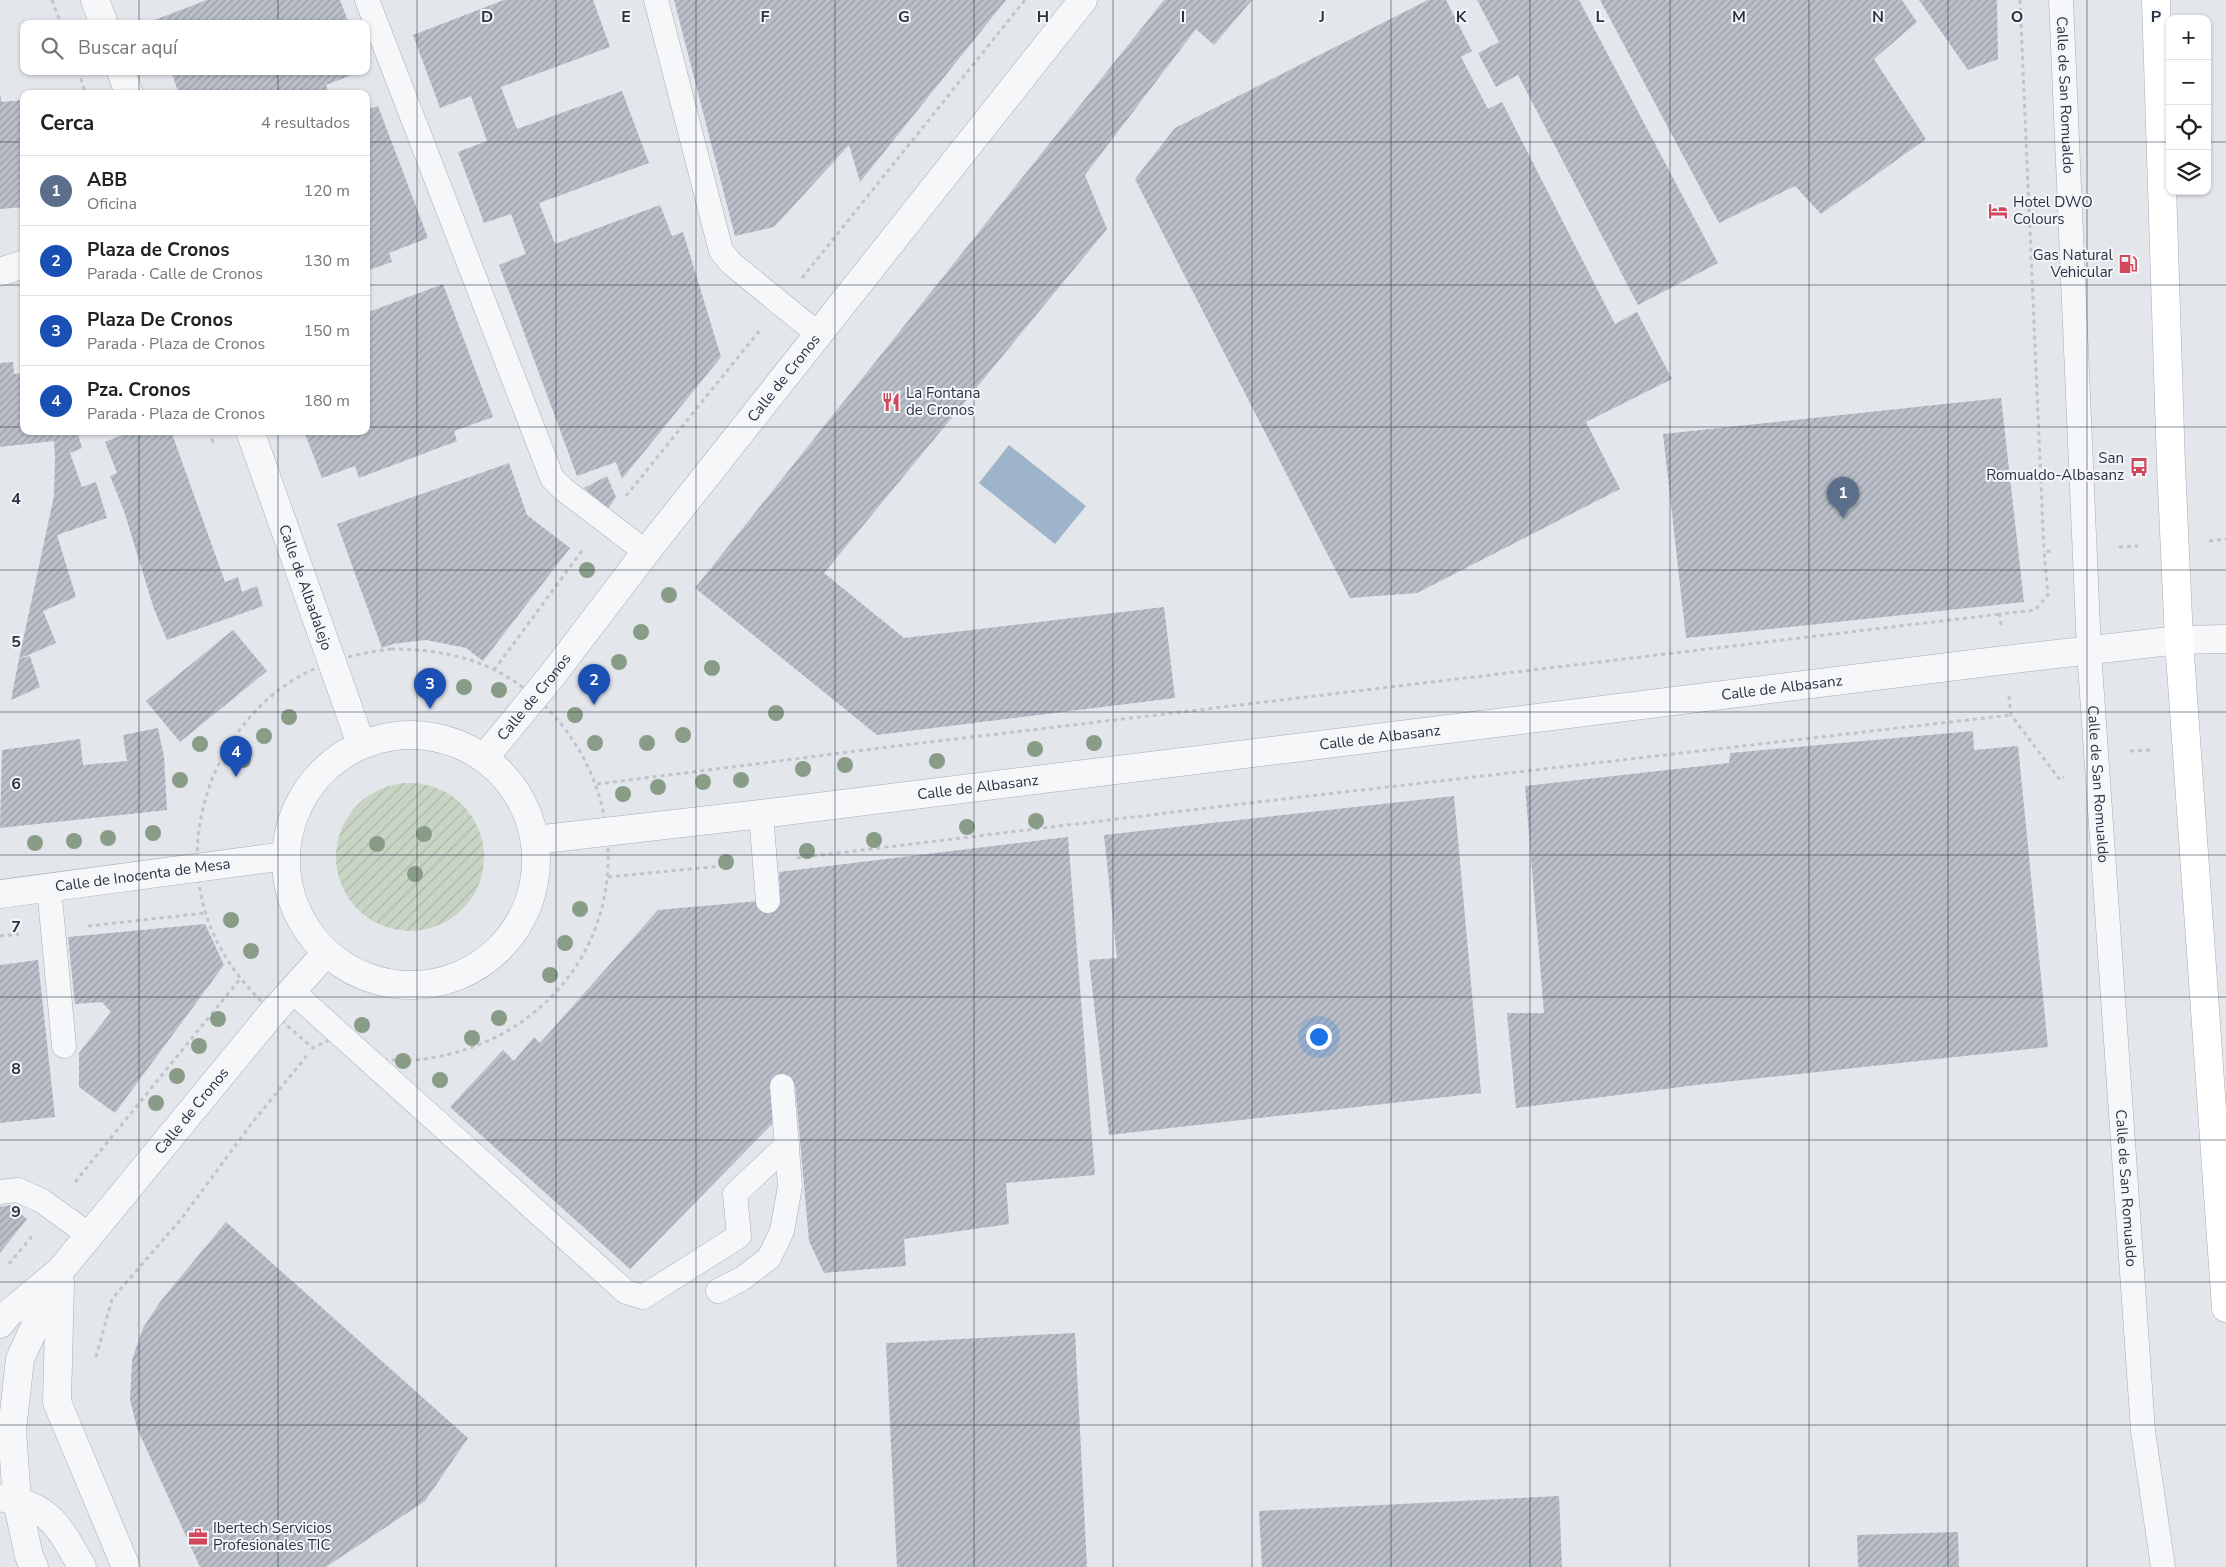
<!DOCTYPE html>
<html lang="es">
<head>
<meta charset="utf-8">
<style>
  body { margin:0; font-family:"Nunito Sans",sans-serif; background:#f6f6f6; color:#222 }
  .controls { position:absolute; right:15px; top:15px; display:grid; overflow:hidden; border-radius:10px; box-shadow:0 1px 4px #0004 }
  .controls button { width:45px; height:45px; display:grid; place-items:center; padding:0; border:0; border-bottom:1px solid #e0e0e0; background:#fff; color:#222; font:25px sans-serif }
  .you { position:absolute; left:1318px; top:1036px; width:18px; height:18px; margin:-12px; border:4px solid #fff; border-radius:50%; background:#1a73e8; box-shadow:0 0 0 8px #1a73e833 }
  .badge { display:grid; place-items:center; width:32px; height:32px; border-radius:50%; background:#7c3aed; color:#fff; font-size:16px; font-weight:700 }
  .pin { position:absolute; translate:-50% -41px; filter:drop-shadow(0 1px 2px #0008) }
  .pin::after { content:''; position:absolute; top:26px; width:18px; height:15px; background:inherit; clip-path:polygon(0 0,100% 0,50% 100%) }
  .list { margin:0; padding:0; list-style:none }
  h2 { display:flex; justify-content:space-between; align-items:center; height:65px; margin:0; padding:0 20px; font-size:21px }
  h2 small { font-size:16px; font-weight:400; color:#767676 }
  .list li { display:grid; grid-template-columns:32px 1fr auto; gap:15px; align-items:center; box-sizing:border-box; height:70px; padding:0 20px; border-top:1px solid #e0e0e0 }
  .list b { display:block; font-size:19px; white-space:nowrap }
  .list p { margin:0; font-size:16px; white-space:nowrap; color:#767676 }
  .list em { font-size:16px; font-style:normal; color:#767676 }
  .icon { flex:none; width:28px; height:28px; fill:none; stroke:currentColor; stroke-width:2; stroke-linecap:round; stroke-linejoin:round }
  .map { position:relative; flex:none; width:2226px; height:1567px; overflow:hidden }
  .search { position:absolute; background:#fff; box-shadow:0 1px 4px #0004; left:20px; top:20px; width:350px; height:55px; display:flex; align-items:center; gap:12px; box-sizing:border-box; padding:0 18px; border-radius:10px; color:#767676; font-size:19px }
  .panel { position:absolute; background:#fff; box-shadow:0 1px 4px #0004; left:20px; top:90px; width:350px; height:345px; border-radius:10px }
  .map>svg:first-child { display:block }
  .garden { fill:url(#garden-furrows) }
  .water { fill:#9db4cb }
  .building { fill:url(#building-hatch) }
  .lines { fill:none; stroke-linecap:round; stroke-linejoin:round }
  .lane-casing { stroke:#a8adb6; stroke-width:25 }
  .street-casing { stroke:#a8adb6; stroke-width:29 }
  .secondary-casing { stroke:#a8adb6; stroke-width:29 }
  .path { stroke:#c1c4ca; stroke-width:3; stroke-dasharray:4 4; stroke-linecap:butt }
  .lane { stroke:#f6f7f9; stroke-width:24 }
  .street { stroke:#f6f7f9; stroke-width:28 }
  .secondary { stroke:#fff; stroke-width:28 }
  .tree { fill:#899c88 }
  .grid { fill:none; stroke:#2a3344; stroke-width:1; stroke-opacity:0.55 }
  .labels { text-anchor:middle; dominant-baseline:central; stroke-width:4; stroke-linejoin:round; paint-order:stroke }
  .street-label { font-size:15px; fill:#2a3344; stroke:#f3f5f8 }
  .poi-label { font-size:15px; fill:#2a3344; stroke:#f3f5f8; text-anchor:start }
  .grid-label { font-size:16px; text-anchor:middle; font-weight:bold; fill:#2a3344; stroke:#f3f5f8; stroke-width:4; stroke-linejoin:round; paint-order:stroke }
</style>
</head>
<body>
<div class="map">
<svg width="2226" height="1567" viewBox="0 0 2226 1567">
  <defs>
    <pattern id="garden-furrows" width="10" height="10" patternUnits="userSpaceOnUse" patternTransform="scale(1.25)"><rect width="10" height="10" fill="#c8d5c4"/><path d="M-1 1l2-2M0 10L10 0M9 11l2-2" fill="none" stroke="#acb7aa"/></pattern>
    <pattern id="building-hatch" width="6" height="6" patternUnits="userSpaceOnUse" patternTransform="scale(1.25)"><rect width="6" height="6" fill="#babfc9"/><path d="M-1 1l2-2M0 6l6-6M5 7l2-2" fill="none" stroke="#979ca5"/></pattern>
  </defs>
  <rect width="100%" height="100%" fill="#e3e6eb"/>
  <!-- garden -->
  <path class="garden" d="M336 857a74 74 0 1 1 148 0a74 74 0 1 1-148 0Z"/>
  <!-- water -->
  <path class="water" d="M1009 445 1086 506 1055 544 979 483Z"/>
  <!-- building -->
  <path class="building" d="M207 0H340L349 24H153L152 21Z
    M504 0H593L610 47 501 87 517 129 622 91 649 163 539 203 555 244 660 205 672 236 683 232 721 357 622 479 616 462 577 476 499 265 526 254 511 214 484 223 458 152 487 141 471 96 440 108 413 35Z
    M674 0H1006L860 182 849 145 774 227 735 236Z
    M1164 0H1252L1214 45 1196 29 1085 175 1107 229 824 573 904 638 1164 607 1175 698 877 735 695 588Z
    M1428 0H1446L1472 51 1461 57 1488 109 1502 102 1615 324 1637 312 1672 379 1586 422 1620 489 1417 593 1350 598 1135 179 1175 128Z
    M1477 0H1579L1718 263 1638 305 1518 75 1496 87 1478 53 1499 42Z
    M1600 0H1902L1917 22 1874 59 1926 139 1821 214 1795 186 1719 223Z
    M1919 0H1997L1998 59 1968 70Z
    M171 71H362L326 85 329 94H179Z
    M0 95 2 102 24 100V207L0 209Z
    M378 106 428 238 389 253 392 262 366 271V110Z
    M443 284 493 417 454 431 457 441 359 478 355 466 322 478 304 431H366V313Z
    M13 362 14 374 24 373V431H77L82 448 70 453 82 487 96 482 107 518 57 535 76 597 43 611 56 643 19 659 30 656 40 687 11 700 19 659 54 496 55 459 54 441 0 447V363Z
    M2001 398 2024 602 1686 638 1663 434Z
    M132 431H171L225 582 238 577 242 592 257 586 263 606 167 640 154 609 124 511 110 476 117 473 105 442Z
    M509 463 527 515 570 548 483 661 466 648 426 640 393 644 382 648 337 524Z
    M607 476 616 497 608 509 584 488Z
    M233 630 267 671 180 742 146 701Z
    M158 728 164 757 167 810 0 828 2 750 80 739 83 765 127 761 123 735Z
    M1973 731 1974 750 2018 746 2048 1047 1696 1085 1516 1108 1507 1013H1544L1525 786 1729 763 1730 753Z
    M1454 796 1481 1093 1109 1135 1089 960 1117 958 1104 835Z
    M1068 837 1095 1175 1006 1183 1009 1224 904 1239 906 1266 824 1273 809 1241 795 1084 782 1086 776 1120 630 1269 450 1107 503 1050 514 1061 534 1037 540 1043 658 910 780 899 779 872Z
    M205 924 224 965 115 1113 79 1087V1053L111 1012 102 1002 75 1004 68 937Z
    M38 960 55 1117 0 1123V965Z
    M10 1205 27 1219 0 1253V1207Z
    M226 1222 468 1438 425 1501 326 1567H200L137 1428 130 1400 132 1360 143 1328 160 1302Z
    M1075 1333 1087 1567H897L886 1343Z
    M1559 1496 1562 1567H1262L1259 1511Z
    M1958 1532 1959 1567H1858L1857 1535Z"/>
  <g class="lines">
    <!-- lane casing -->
    <g class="lane-casing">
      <g id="lane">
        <path d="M367 0 552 478 563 489 646 552"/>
        <path d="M656 0 721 251 732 264 818 334"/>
        <path id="s1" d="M2061 0 2089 651 2143 1431 2163 1567"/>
        <path d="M761 814 768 901"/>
        <path d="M49 888 64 1046"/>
        <path d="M292 991 626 1292 643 1297 739 1236 735 1194 787 1145"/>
        <path d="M0 1192 18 1190 42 1201 89 1235"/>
        <path d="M718 1291 743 1278 769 1258 782 1231 790 1186 782 1086"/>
      </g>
    </g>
    <!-- street casing -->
    <g class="street-casing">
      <g id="street">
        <path d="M95 0 104 24"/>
        <path d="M121 71 129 94"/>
        <path d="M0 272 24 264"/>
        <path id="s2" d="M250 431 361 744"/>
        <circle cx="411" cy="860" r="125"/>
        <path id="s3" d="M484 758 554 673 646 552 1083 0"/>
        <path id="s4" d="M535 840 761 814 2005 660 2179 640 2226 639"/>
        <path id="s5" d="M0 894 285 856"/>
        <path d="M60 1283 57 1402 126 1567"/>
        <path d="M0 1324 7 1315 55 1275"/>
        <path d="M4 1498C51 1507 60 1528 82 1567"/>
        <path id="s6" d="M34 1567 29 1556 17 1501 12 1430 20 1359 60 1271 272 1013 326 953"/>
      </g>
    </g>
    <!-- secondary casing -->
    <g class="secondary-casing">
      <path id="secondary" d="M2156 0 2171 465 2179 640 2226 1308"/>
    </g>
    <!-- path -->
    <path class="path" d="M52 0 61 24
      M2020 0 2044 552
      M78 71 86 94
      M802 278 1025 0
      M209 431 214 445
      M626 496 760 330
      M2209 541 2226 539
      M2119 547 2138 546
      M2001 625 2000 614 2035 610 2048 595 2044 552 2051 551
      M391 649C426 649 461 654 493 669 599 722 641 858 580 960 555 1001 516 1032 470 1048 439 1059 399 1065 366 1056 355 1052 343 1044 333 1038L313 1048C278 1018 243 989 221 949 173 863 201 753 275 693 308 666 349 654 391 649Z
      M494 670 584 548
      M2009 696 2011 715 2060 780 2064 777
      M2130 751 2152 750
      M597 784 897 746 2000 614
      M797 858 1232 805 2011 715
      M608 877 731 865
      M88 926 206 913
      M0 936 19 934
      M75 1182 240 979
      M9 1264 32 1236
      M96 1357 112 1299 182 1218 252 1123 309 1053"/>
    <!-- lane -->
    <use href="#lane" class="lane"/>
    <!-- street -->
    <use href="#street" class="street"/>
    <!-- secondary -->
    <use href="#secondary" class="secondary"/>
  </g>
  <!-- trees -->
  <g class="tree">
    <circle cx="587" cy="570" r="8"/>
    <circle cx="669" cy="595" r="8"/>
    <circle cx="641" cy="632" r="8"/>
    <circle cx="619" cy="662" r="8"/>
    <circle cx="712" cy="668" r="8"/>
    <circle cx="599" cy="685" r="8"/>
    <circle cx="464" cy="687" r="8"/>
    <circle cx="499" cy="690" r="8"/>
    <circle cx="776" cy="713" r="8"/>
    <circle cx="575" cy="715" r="8"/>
    <circle cx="289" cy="717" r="8"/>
    <circle cx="683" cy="735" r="8"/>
    <circle cx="264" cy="736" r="8"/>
    <circle cx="595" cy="743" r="8"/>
    <circle cx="647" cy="743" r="8"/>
    <circle cx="1094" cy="743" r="8"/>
    <circle cx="200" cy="744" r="8"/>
    <circle cx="1035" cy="749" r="8"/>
    <circle cx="243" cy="760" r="8"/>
    <circle cx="937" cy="761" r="8"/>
    <circle cx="845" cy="765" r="8"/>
    <circle cx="803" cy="769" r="8"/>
    <circle cx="180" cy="780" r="8"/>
    <circle cx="741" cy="780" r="8"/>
    <circle cx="703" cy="782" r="8"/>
    <circle cx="658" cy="787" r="8"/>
    <circle cx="623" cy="794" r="8"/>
    <circle cx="1036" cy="821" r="8"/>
    <circle cx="967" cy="827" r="8"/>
    <circle cx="153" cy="833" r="8"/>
    <circle cx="424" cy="834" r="8"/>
    <circle cx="108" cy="838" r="8"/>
    <circle cx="874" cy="840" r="8"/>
    <circle cx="74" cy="841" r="8"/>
    <circle cx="35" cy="843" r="8"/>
    <circle cx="377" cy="844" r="8"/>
    <circle cx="807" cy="851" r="8"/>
    <circle cx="726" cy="862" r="8"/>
    <circle cx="415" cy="874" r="8"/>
    <circle cx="580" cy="909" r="8"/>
    <circle cx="231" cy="920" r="8"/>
    <circle cx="565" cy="943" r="8"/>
    <circle cx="251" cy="951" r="8"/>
    <circle cx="550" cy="975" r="8"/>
    <circle cx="499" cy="1018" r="8"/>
    <circle cx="218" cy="1019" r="8"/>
    <circle cx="362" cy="1025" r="8"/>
    <circle cx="472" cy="1038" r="8"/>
    <circle cx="199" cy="1046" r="8"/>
    <circle cx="403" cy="1061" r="8"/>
    <circle cx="177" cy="1076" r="8"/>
    <circle cx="440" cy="1080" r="8"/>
    <circle cx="156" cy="1103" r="8"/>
  </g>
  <!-- grid -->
  <path class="grid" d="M139 0V24M278 0V24M417 0V1567M556 0V1567M696 0V1567M835 0V1567M974 0V1567M1113 0V1567M1252 0V1567M1391 0V1567M1530 0V1567M1670 0V1567M1809 0V1567M1948 0V1567M2087 0V1567M139 71V94M278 71V94M0 142H24M366 142H2170M2207 142H2226M0 285H24M366 285H2226M0 427H24M366 427H2226M139 431V1567M278 431V1567M0 570H2226M0 712H2226M0 855H2226M0 997H2226M0 1140H2226M0 1282H2226M0 1425H2226"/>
  <!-- icons -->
  <defs>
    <g id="hotel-bare" transform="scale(1.5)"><path d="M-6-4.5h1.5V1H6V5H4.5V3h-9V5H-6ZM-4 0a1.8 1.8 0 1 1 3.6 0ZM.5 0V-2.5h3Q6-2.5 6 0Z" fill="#d1475c" stroke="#f3f5f8" stroke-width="2.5" paint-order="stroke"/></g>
    <g id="fuel-bare" transform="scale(1.5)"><path d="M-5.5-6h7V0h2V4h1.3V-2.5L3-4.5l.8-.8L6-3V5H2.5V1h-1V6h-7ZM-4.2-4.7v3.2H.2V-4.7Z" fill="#d1475c" stroke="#f3f5f8" stroke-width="2.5" paint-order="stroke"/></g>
    <g id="restaurant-bare" transform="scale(1.5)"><path d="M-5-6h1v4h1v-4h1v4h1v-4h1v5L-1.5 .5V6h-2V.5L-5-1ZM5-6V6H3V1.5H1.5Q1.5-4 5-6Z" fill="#d1475c" stroke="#f3f5f8" stroke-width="2.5" paint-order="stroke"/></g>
    <g id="bus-bare" transform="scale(1.5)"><path d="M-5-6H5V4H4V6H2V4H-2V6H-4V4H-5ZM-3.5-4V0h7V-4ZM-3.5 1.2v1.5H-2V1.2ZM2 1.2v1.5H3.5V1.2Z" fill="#d1475c" stroke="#f3f5f8" stroke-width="2.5" paint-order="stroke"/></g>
    <g id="office-bare" transform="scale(1.5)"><path d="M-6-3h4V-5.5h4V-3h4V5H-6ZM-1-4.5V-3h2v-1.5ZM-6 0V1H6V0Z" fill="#d1475c" stroke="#f3f5f8" stroke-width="2.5" paint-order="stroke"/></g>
  </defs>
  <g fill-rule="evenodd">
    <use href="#hotel-bare" x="1998" y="211"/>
    <use href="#fuel-bare" x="2128" y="264"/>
    <use href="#restaurant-bare" x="891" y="402"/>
    <use href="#bus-bare" x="2139" y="467"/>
    <use href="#office-bare" x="198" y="1537"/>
  </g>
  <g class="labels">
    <!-- street labels -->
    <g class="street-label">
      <text stroke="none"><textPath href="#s1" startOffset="95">Calle de San Romualdo</textPath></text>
      <text stroke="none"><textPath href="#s3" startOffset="484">Calle de Cronos</textPath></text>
      <text stroke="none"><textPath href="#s2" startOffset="166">Calle de Albadalejo</textPath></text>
      <text stroke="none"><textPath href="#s4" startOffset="1256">Calle de Albasanz</textPath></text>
      <text stroke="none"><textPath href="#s3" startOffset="79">Calle de Cronos</textPath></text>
      <text stroke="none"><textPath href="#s4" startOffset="851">Calle de Albasanz</textPath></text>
      <text stroke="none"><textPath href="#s1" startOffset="785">Calle de San Romualdo</textPath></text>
      <text stroke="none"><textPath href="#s4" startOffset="446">Calle de Albasanz</textPath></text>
      <text stroke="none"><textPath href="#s5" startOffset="144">Calle de Inocenta de Mesa</textPath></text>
      <text stroke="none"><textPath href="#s6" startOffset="515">Calle de Cronos</textPath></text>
      <text stroke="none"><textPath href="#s1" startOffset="1190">Calle de San Romualdo</textPath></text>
    </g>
    <!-- poi labels -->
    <g class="poi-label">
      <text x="2013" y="202">Hotel DWO<tspan x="2013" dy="17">Colours</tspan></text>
      <text x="2113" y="255" text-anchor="end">Gas Natural<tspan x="2113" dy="17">Vehicular</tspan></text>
      <text x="906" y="393">La Fontana<tspan x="906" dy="17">de Cronos</tspan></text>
      <text x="2124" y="458" text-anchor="end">San<tspan x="2124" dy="17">Romualdo-Albasanz</tspan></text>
      <text x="213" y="1528">Ibertech Servicios<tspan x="213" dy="17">Profesionales TIC</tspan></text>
    </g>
  </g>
  <g class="grid-label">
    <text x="487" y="22">D</text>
    <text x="626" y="22">E</text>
    <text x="765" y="22">F</text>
    <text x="904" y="22">G</text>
    <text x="1043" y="22">H</text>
    <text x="1183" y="22">I</text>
    <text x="1322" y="22">J</text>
    <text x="1461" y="22">K</text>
    <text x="1600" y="22">L</text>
    <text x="1739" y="22">M</text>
    <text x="1878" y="22">N</text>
    <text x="2017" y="22">O</text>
    <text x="2156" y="22">P</text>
    <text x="16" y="504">4</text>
    <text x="16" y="647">5</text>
    <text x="16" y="789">6</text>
    <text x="16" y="932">7</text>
    <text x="16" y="1074">8</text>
    <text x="16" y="1217">9</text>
  </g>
</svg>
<div class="controls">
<button>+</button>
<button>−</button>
<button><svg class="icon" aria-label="locate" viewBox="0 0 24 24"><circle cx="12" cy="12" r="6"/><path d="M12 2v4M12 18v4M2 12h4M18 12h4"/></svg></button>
<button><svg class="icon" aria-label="layers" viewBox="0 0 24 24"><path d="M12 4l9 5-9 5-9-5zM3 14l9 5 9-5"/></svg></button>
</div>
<div class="you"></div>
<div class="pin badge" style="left:1843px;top:518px;background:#5c6f8a">1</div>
<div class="pin badge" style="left:594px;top:705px;background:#1a4fb4">2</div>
<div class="pin badge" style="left:430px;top:709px;background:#1a4fb4">3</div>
<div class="pin badge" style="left:236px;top:777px;background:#1a4fb4">4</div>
<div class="search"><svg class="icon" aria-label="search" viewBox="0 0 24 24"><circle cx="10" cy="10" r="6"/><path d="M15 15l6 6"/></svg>Buscar aquí</div>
<section class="panel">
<h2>Cerca<small>4 resultados</small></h2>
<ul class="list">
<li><span class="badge" style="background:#5c6f8a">1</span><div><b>ABB</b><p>Oficina</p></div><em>120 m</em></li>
<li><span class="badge" style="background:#1a4fb4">2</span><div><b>Plaza de Cronos</b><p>Parada · Calle de Cronos</p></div><em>130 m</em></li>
<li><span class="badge" style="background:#1a4fb4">3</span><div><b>Plaza De Cronos</b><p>Parada · Plaza de Cronos</p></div><em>150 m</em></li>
<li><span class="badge" style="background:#1a4fb4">4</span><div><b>Pza. Cronos</b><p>Parada · Plaza de Cronos</p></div><em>180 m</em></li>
</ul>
</section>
</div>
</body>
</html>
